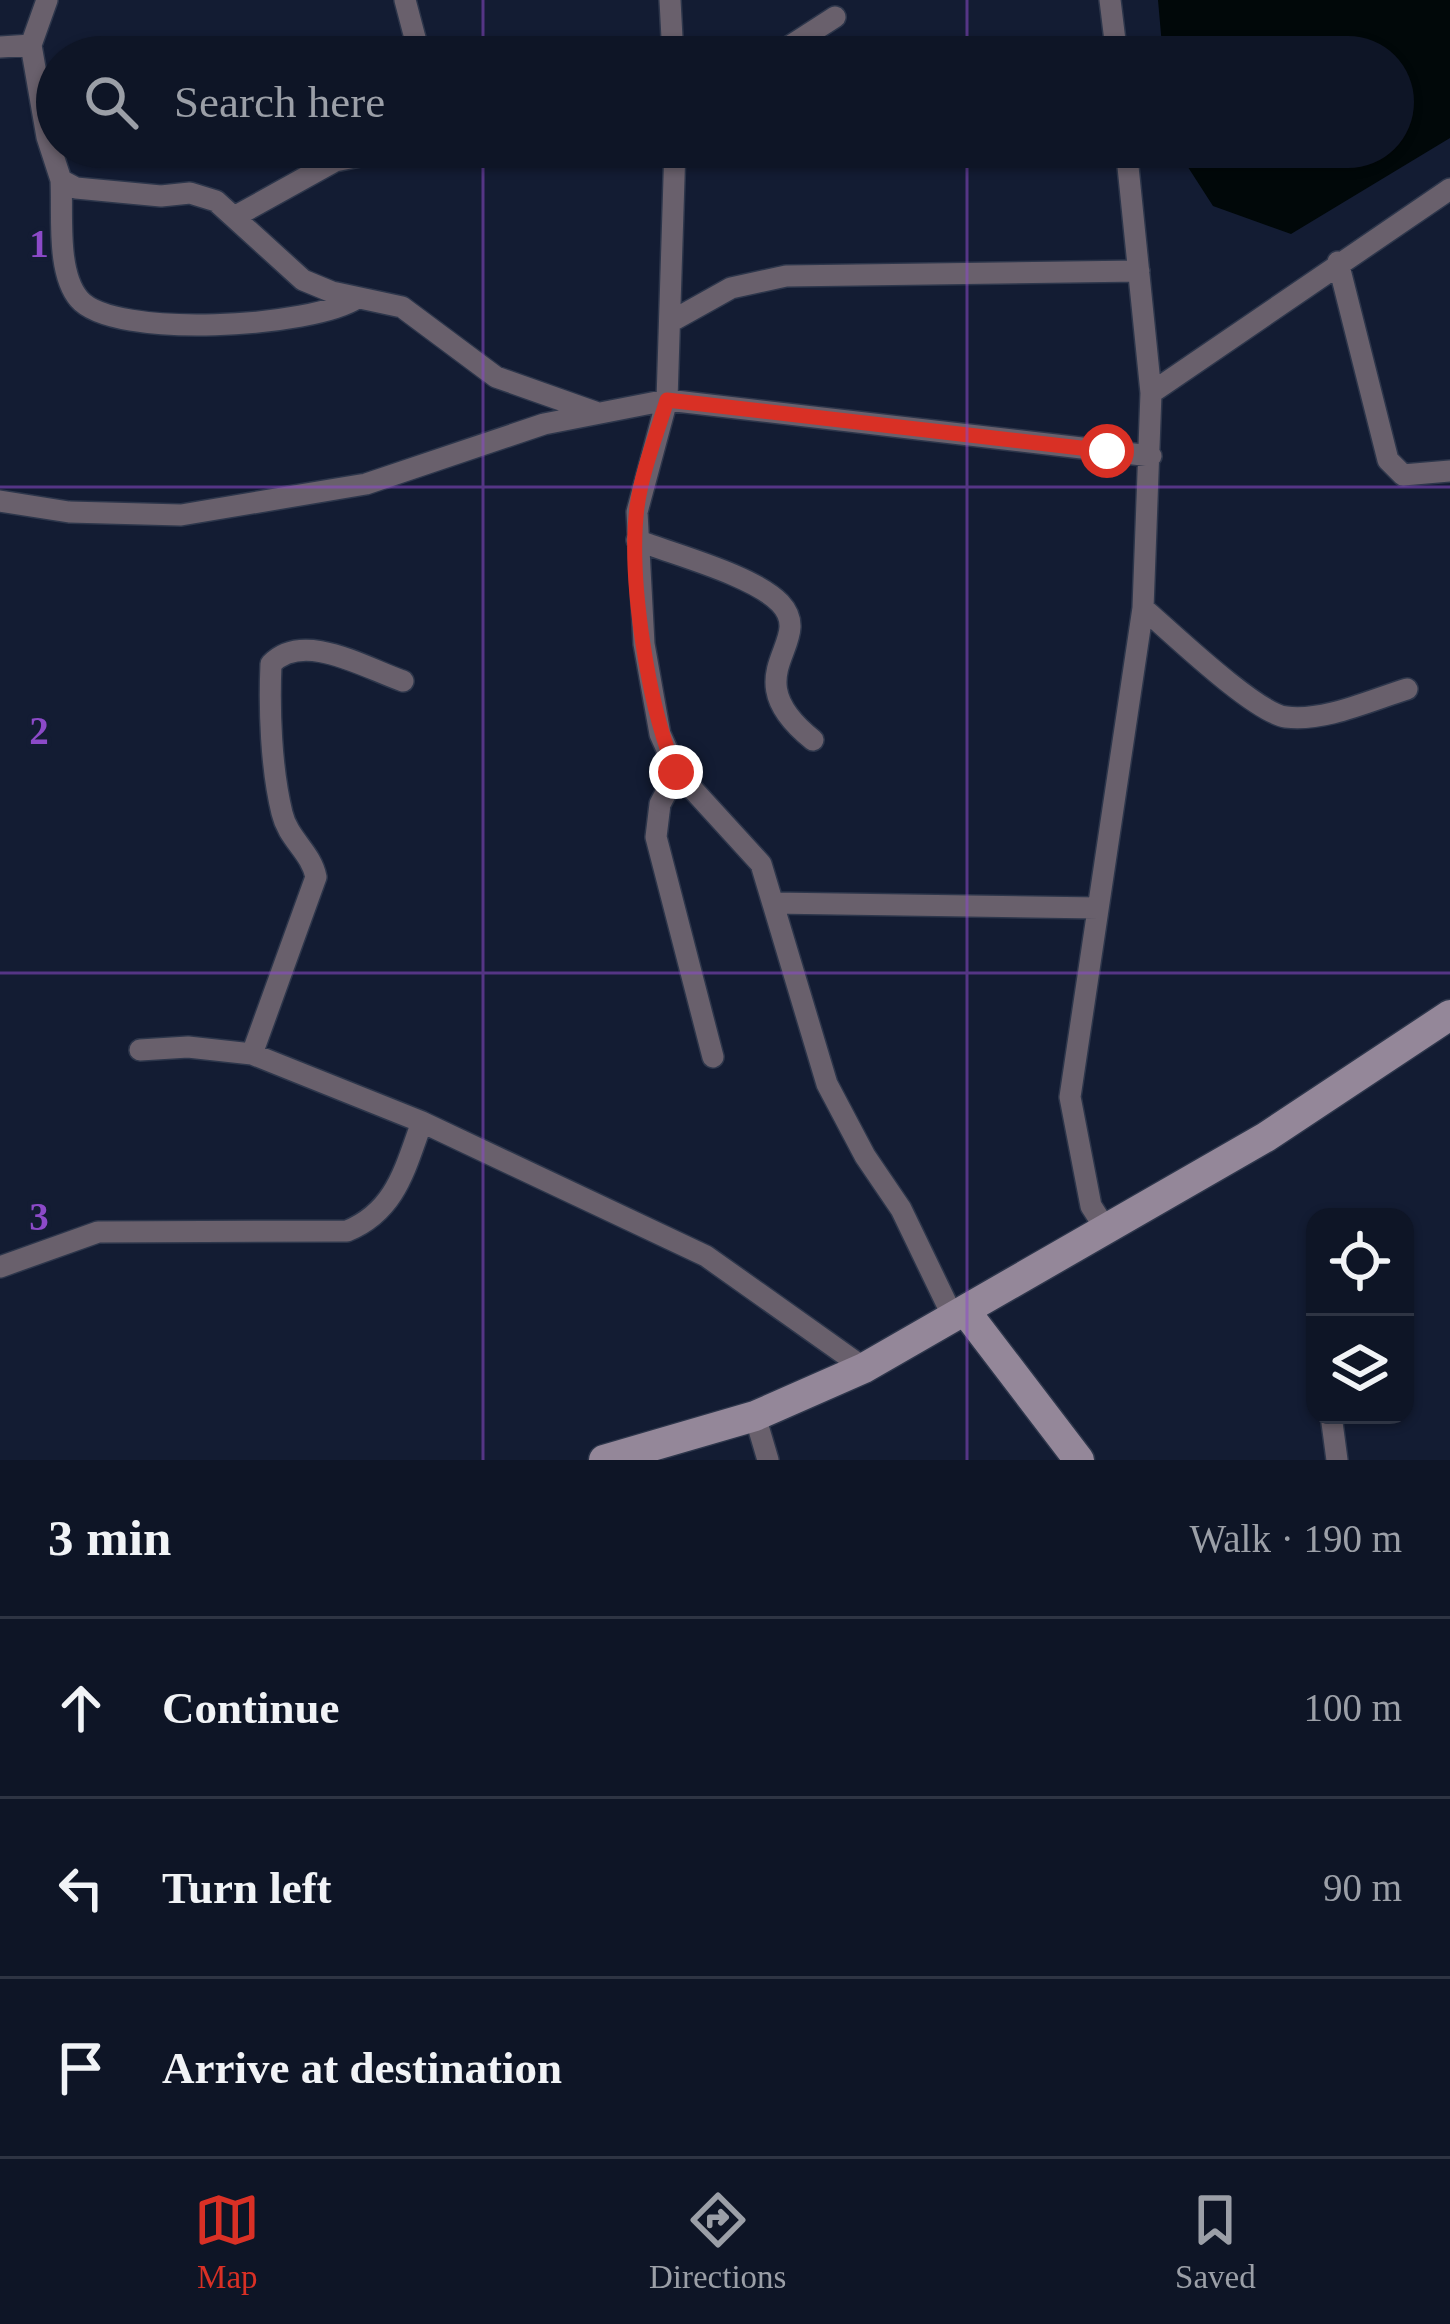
<!DOCTYPE html>
<html lang="en">
<head>
<meta charset="utf-8">
<style>
  body { margin:0; font-family:Georgia,serif; background:#1c2232; color:#f1f3f6 }
  .controls { position:absolute; right:36px; bottom:36px; display:grid; overflow:hidden; border-radius:24px; box-shadow:0 3px 9px #0004 }
  .controls button { width:108px; height:108px; display:grid; place-items:center; padding:0; border:0; border-bottom:3px solid #2e3443; background:#0e1526; color:#f1f3f6; font:60px sans-serif }
  .stop { position:absolute; width:36px; height:36px; margin:-27px; border:9px solid #d93025; border-radius:50%; background:#fff }
  .stop.end { background:#d93025; border-color:#fff; box-shadow:0 3px 12px #0008 }
  .list { margin:0; padding:0; list-style:none }
  h2 { display:flex; justify-content:space-between; align-items:center; height:156px; margin:0; padding:0 48px; font-size:51px }
  h2 small { font-size:39px; font-weight:400; color:#9b9fa7 }
  .list li { display:grid; grid-template-columns:78px 1fr auto; gap:36px; align-items:center; box-sizing:border-box; height:180px; padding:0 48px; border-top:3px solid #2e3443 }
  .list b { display:block; font-size:45px; white-space:nowrap }
  .list em { font-size:39px; font-style:normal; color:#9b9fa7 }
  .icon { flex:none; width:66px; height:66px; fill:none; stroke:currentColor; stroke-width:2; stroke-linecap:round; stroke-linejoin:round }
  .map { position:relative; flex:none; width:1450px; height:1460px; overflow:hidden }
  .search { position:absolute; background:#0e1526; box-shadow:0 3px 9px #0004; left:36px; right:36px; top:36px; height:132px; display:flex; align-items:center; gap:30px; box-sizing:border-box; padding:0 42px; border-radius:66px; color:#9b9fa7; font-size:45px }
  .sheet { height:696px; background:#0e1526 }
  nav { display:flex; justify-content:space-around; align-items:center; box-sizing:border-box; height:168px; border-top:3px solid #2e3443; background:#0e1526; font-size:33px; color:#9b9fa7 }
  nav a { display:grid; justify-items:center; gap:6px }
  nav .on { color:#d93025 }
  .map>svg:first-child { display:block }
  .water { fill:#010809 }
  .lines { fill:none; stroke-linecap:round; stroke-linejoin:round }
  .street-casing { stroke:#2d364b; stroke-width:24 }
  .secondary-casing { stroke:#2d364b; stroke-width:33 }
  .street { stroke:#69606c; stroke-width:21 }
  .secondary { stroke:#948799; stroke-width:30 }
  .route { stroke:#d93025; stroke-width:15 }
  .grid { fill:none; stroke:#8c4ac8; stroke-width:3; stroke-opacity:0.55 }
  .grid-label { font-size:39px; text-anchor:middle; font-weight:bold; fill:#8c4ac8; stroke:#131c33; stroke-width:9; stroke-linejoin:round; paint-order:stroke }
</style>
</head>
<body>
<div class="map">
<svg width="1450" height="1460" viewBox="0 0 1450 1460">
  <rect width="100%" height="100%" fill="#131c33"/>
  <!-- water -->
  <path class="water" d="M1158 0H1450V138L1291 234 1213 206 1175 147H1393V57H1163Z"/>
  <g class="lines">
    <!-- street casing -->
    <g class="street-casing">
      <path id="street" d="M47 0 31 45 47 137 61 180 76 188 161 196 190 193 216 201 303 280 332 292 402 307 496 377 595 412
        M405 0 420 57
        M670 0 673 57
        M1110 0 1117 57
        M0 47 31 45
        M773 57 835 17
        M675 147 667 400 637 512 644 644 660 734 677 772 761 864 827 1084 865 1156 901 1209 954 1319
        M61 180C63 213 56 272 79 299 114 340 314 327 357 298
        M236 216 335 161 405 147
        M1338 262 1388 460 1403 475 1450 471
        M670 322 731 288 786 276 1139 271
        M1151 393 1450 189
        M0 501 69 512 181 515 366 484 544 424 667 400 1151 456
        M637 540C675 555 753 575 780 603 818 643 730 674 813 740
        M1143 608C1171 632 1255 713 1286 717 1324 722 1371 700 1407 689
        M677 772 660 804 656 837 713 1057
        M773 903 1098 908
        M140 1050 188 1047 252 1054 422 1122 706 1256 864 1368
        M252 1054 316 877C311 852 288 839 282 813 271 768 269 709 271 664 303 630 365 668 403 681
        M1107 1231 1091 1206 1070 1097 1143 608 1151 393 1126 147
        M0 1267 98 1232 347 1231C396 1211 405 1168 422 1122
        M1331 1415 1337 1460
        M755 1416 768 1460"/>
    </g>
    <!-- secondary casing -->
    <g class="secondary-casing">
      <path id="secondary" d="M966 1312 1079 1460
        M604 1460 755 1416 864 1368 1266 1137 1450 1015"/>
    </g>
    <!-- street -->
    <use href="#street" class="street"/>
    <!-- secondary -->
    <use href="#secondary" class="secondary"/>
  </g>
  <g class="lines">
    <!-- route -->
    <path class="route" d="M676 772C648 706 628 579 637 507 642 471 656 436 667 400L1107 451"/>
  </g>
  <!-- grid -->
  <path class="grid" d="M483 0V57M967 0V57M483 147V1460M967 147V1460M0 487H1450M0 973H1450"/>
  <g class="grid-label">
    <text x="39" y="257">1</text>
    <text x="39" y="744">2</text>
    <text x="39" y="1230">3</text>
  </g>
</svg>
<div class="controls">
<button><svg class="icon" aria-label="locate" viewBox="0 0 24 24"><circle cx="12" cy="12" r="6"/><path d="M12 2v4M12 18v4M2 12h4M18 12h4"/></svg></button>
<button><svg class="icon" aria-label="layers" viewBox="0 0 24 24"><path d="M12 4l9 5-9 5-9-5zM3 14l9 5 9-5"/></svg></button>
</div>
<div class="stop" style="left:1107px;top:451px"></div>
<div class="stop end" style="left:676px;top:772px"></div>
<div class="search"><svg class="icon" aria-label="search" viewBox="0 0 24 24"><circle cx="10" cy="10" r="6"/><path d="M15 15l6 6"/></svg>Search here</div>
</div>
<section class="sheet">
<h2>3 min<small>Walk · 190 m</small></h2>
<ul class="list">
<li><svg class="icon" aria-label="ahead" viewBox="0 0 24 24"><path d="M12 20V5M6 11l6-6 6 6"/></svg><div><b>Continue</b></div><em>100 m</em></li>
<li><svg class="icon" aria-label="left" viewBox="0 0 24 24"><path d="M17 20v-9H6M10 6l-5 5 5 5"/></svg><div><b>Turn left</b></div><em>90 m</em></li>
<li><svg class="icon" aria-label="arrive" viewBox="0 0 24 24"><path d="M6 21V4h12l-3 4 3 4H6"/></svg><div><b>Arrive at destination</b></div></li>
</ul>
</section>
<nav>
<a class="on"><svg class="icon" aria-label="map" viewBox="0 0 24 24"><path d="M3 6l6-2 6 2 6-2v14l-6 2-6-2-6 2zM9 4v14M15 6v14"/></svg>Map</a>
<a><svg class="icon" aria-label="directions" viewBox="0 0 24 24"><path d="M12 3l9 9-9 9-9-9zM9 14v-3h6M13 9l2 2-2 2"/></svg>Directions</a>
<a><svg class="icon" aria-label="saved" viewBox="0 0 24 24"><path d="M7 4h10v16l-5-4-5 4z"/></svg>Saved</a>
</nav>
</body>
</html>
